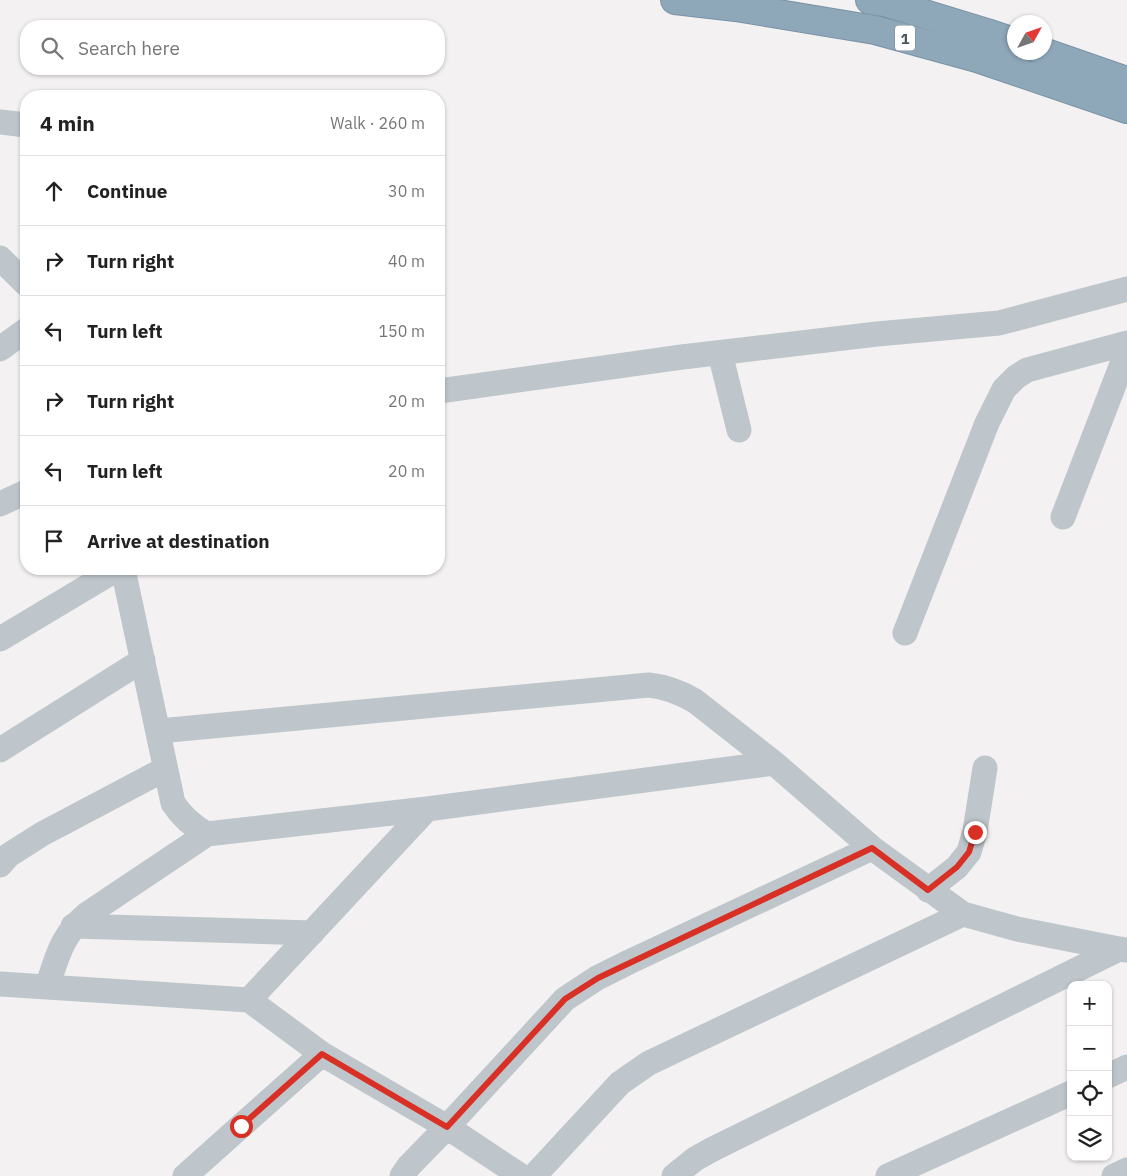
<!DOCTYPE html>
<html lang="en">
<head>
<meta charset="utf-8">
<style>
  body { margin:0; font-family:"IBM Plex Sans",sans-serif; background:#f2f2f2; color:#222 }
  .controls { position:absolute; right:15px; bottom:15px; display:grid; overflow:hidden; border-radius:10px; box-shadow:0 1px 4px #0004 }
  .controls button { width:45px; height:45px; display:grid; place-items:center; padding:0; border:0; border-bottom:1px solid #e0e0e0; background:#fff; color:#222; font:25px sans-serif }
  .compass { position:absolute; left:1007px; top:15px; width:45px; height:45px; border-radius:50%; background:#fff; box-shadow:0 1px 4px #0004; rotate:50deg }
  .stop { position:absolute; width:15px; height:15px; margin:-11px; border:4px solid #d93025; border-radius:50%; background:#fff }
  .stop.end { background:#d93025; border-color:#fff; box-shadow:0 1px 5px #0008 }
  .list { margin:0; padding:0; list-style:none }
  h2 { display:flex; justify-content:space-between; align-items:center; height:65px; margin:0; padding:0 20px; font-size:21px }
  h2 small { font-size:16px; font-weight:400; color:#767676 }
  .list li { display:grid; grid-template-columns:32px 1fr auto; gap:15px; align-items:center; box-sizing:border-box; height:70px; padding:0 20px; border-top:1px solid #e0e0e0 }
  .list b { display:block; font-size:19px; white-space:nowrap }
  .list em { font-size:16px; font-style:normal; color:#767676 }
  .icon { flex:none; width:28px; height:28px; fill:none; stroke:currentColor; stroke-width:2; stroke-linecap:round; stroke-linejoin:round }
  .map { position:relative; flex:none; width:1127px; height:1176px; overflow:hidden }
  .search { position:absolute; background:#fff; box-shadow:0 1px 4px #0004; left:20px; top:20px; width:425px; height:55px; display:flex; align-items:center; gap:12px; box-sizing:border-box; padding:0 18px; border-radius:20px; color:#767676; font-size:19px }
  .panel { position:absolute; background:#fff; box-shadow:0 1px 4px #0004; left:20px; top:90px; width:425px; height:485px; border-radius:20px }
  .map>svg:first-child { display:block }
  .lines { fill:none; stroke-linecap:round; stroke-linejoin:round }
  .highway-casing { stroke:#7a92a5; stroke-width:30 }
  .minor { stroke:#bec6cc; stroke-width:25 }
  .highway { stroke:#8ea7b9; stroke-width:28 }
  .route { stroke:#d93025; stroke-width:6 }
  .labels { text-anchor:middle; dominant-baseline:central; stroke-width:4; stroke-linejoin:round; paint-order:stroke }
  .shield { fill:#fff; stroke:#81888d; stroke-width:1 }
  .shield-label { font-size:15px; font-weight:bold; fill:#4b555c }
</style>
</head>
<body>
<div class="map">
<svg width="1127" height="1176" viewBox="0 0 1127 1176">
  <rect width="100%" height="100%" fill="#f3f1f1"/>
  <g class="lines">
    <!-- highway casing -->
    <g class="highway-casing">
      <path id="highway" d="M675 0 736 7 875 30 977 58 1127 109
        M870 0 885 2 987 33 1014 42
        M1043 52 1127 81"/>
    </g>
    <!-- minor -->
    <path class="minor" d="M0 122 26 125
      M0 258 26 284
      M0 349 26 330
      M720 353 739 430
      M439 391 682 357 877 334 999 323 1127 289
      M0 504 26 492
      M1063 517 1127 351
      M123 569 173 803C182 817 192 826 207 834
      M905 633 987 423 1004 389 1016 377 1027 370 1127 343
      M0 639 117 569
      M159 731 649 685C667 687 680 692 695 701L774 763
      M0 750 143 660
      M0 865 9 855 42 834 165 769
      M928 890 957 867 969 852 975 831 985 768
      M73 926 312 933
      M0 984 249 1000 322 1054 447 1127 521 1176
      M47 987C57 958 61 936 86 915L207 834 427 809 774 763 872 848 963 914 1017 929 1119 949 1127 950
      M249 1000 427 809
      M1108 1076 1127 1067
      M185 1176 322 1054
      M402 1176 409 1166 447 1127 565 999 597 978 629 962 872 848
      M534 1176 620 1083 649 1063 963 914
      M674 1176 695 1159 713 1149 1119 949
      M888 1176 1071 1093
      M1114 1176 1127 1170"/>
    <!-- highway -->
    <use href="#highway" class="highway"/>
  </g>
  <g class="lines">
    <!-- route -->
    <path class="route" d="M241 1126 322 1054 447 1127 565 999 598 978 872 848 928 890 957 867 969 852 975 832"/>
  </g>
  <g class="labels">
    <!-- shield labels -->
    <rect class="shield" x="895" y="25.5" width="20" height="25" rx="4"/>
    <g class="shield-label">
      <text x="905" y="38">1</text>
    </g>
  </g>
</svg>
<div class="controls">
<button>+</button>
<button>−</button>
<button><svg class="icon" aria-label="locate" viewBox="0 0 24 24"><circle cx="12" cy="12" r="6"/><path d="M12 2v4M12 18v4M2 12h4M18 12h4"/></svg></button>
<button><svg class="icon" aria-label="layers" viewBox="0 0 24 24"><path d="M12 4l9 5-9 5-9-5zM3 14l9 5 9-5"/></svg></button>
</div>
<svg class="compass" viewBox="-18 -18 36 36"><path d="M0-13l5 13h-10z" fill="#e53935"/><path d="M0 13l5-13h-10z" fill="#767676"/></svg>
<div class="stop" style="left:241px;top:1126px"></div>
<div class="stop end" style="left:975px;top:832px"></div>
<div class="search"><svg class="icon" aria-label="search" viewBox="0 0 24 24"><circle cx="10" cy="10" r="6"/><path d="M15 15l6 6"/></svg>Search here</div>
<section class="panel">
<h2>4 min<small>Walk · 260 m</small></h2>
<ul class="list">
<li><svg class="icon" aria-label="ahead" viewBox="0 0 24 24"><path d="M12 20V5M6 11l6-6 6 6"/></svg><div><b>Continue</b></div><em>30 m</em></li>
<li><svg class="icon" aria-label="right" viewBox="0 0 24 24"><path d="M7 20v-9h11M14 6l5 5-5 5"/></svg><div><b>Turn right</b></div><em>40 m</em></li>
<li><svg class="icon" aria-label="left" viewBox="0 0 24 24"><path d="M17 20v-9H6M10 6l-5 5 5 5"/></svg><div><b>Turn left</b></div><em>150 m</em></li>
<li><svg class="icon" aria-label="right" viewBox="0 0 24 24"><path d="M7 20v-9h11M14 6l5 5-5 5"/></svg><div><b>Turn right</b></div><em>20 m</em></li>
<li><svg class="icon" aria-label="left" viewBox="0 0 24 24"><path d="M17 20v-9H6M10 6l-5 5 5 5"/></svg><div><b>Turn left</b></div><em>20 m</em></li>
<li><svg class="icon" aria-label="arrive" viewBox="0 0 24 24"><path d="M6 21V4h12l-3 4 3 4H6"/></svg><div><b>Arrive at destination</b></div></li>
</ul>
</section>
</div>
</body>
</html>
